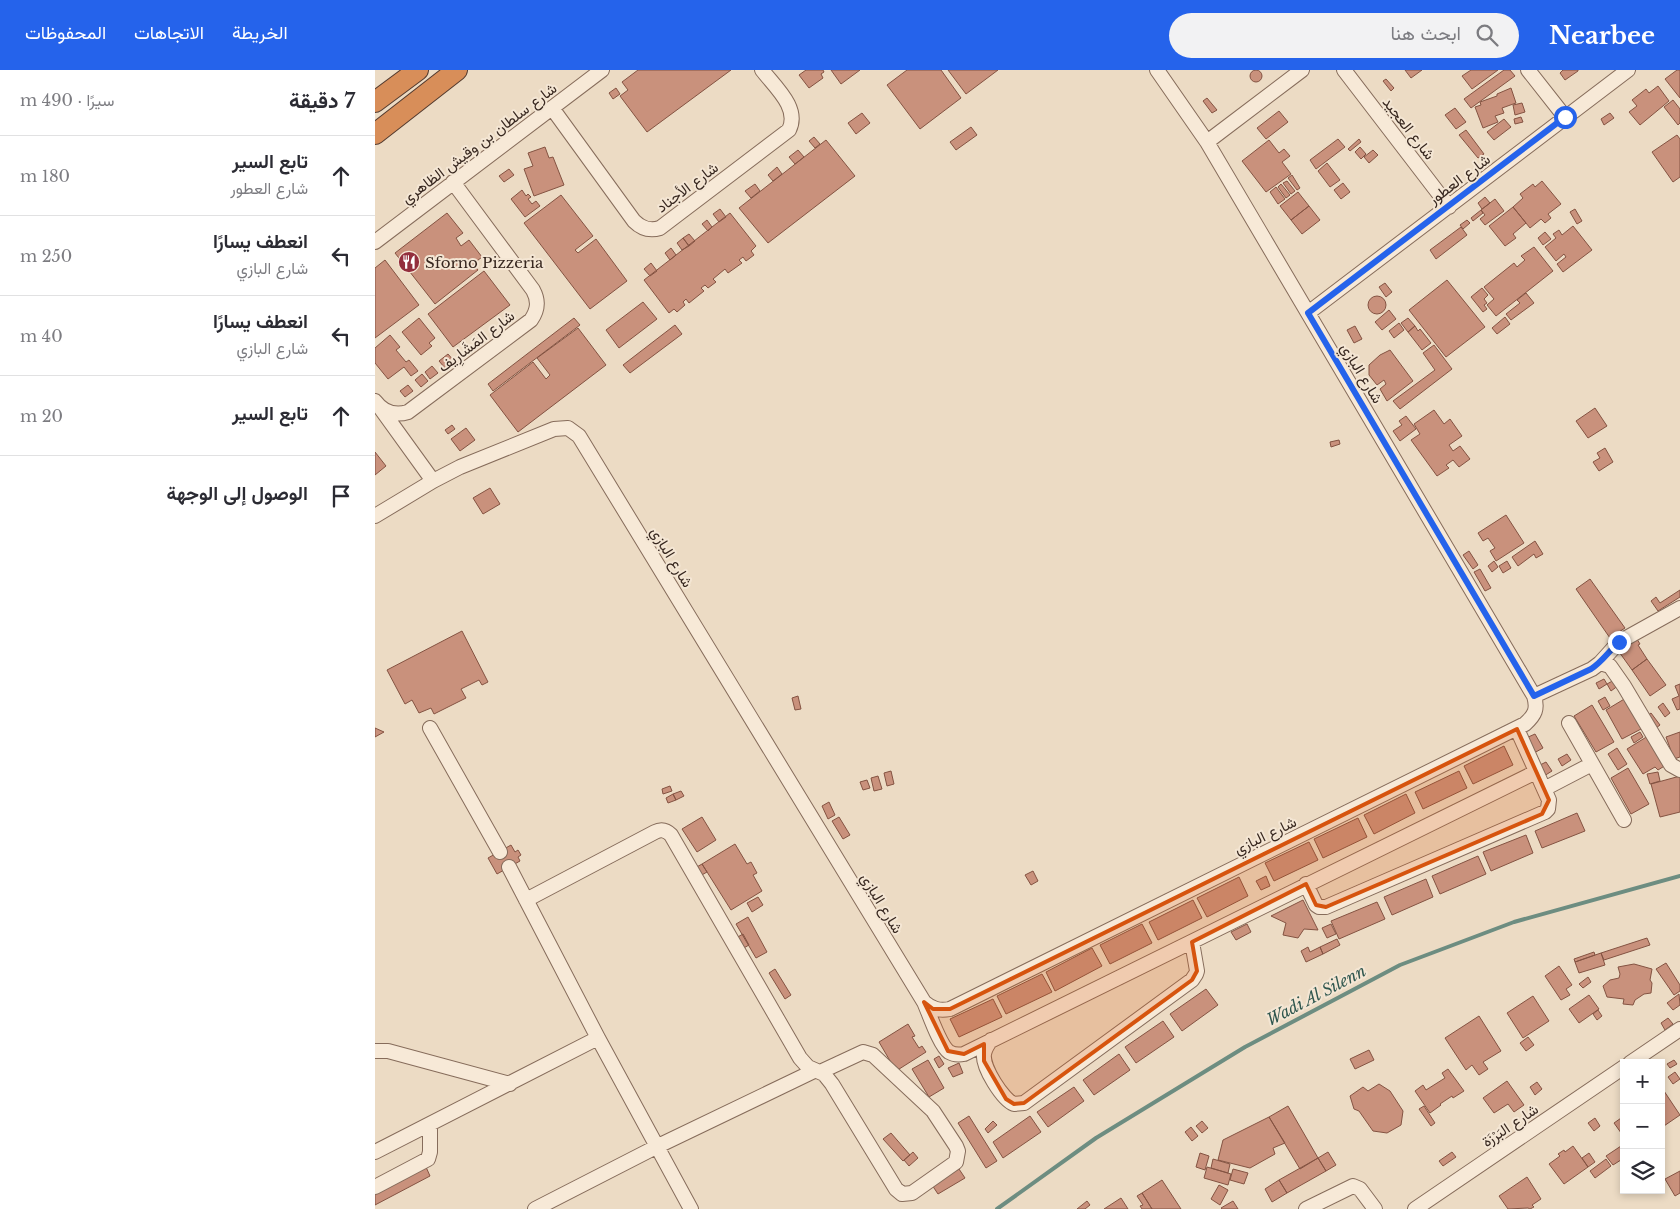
<!DOCTYPE html>
<html lang="ar">
<head>
<meta charset="utf-8">
<style>
  body { margin:0; font-family:"Libre Baskerville",Vazirmatn,serif; background:#f2f2f3; color:#2b2b33; direction:rtl }
  .controls { position:absolute; right:15px; bottom:15px; display:grid; overflow:hidden; border-radius:0px; box-shadow:0 2px 8px #0003 }
  .controls button { width:45px; height:45px; display:grid; place-items:center; padding:0; border:0; border-bottom:1px solid #e1e1e2; background:#fff; color:#2b2b33; font:25px sans-serif }
  .stop { position:absolute; width:15px; height:15px; margin:-11px; border:4px solid #2563eb; border-radius:50%; background:#fff }
  .stop.end { background:#2563eb; border-color:#fff; box-shadow:0 1px 5px #0008 }
  .list { margin:0; padding:0; list-style:none }
  h2 { display:flex; justify-content:space-between; align-items:center; height:65px; margin:0; padding:0 20px; font-size:21px }
  h2 small { font-size:16px; font-weight:400; color:#7c7c81 }
  .list li { display:grid; grid-template-columns:32px 1fr auto; gap:15px; align-items:center; box-sizing:border-box; height:80px; padding:0 20px; border-top:1px solid #e1e1e2 }
  .list b { display:block; font-size:19px; white-space:nowrap }
  .list p { margin:0; font-size:16px; white-space:nowrap; color:#7c7c81 }
  .list em { font-size:16px; font-style:normal; color:#7c7c81 }
  .icon { flex:none; width:28px; height:28px; fill:none; stroke:currentColor; stroke-width:2; stroke-linecap:round; stroke-linejoin:round }
  .map { position:relative; flex:none; width:1305px; height:1139px; overflow:hidden; direction:ltr }
  header { display:flex; align-items:center; gap:30px; box-sizing:border-box; height:70px; padding:0 25px; background:#2563eb; color:#fff }
  header strong { font-size:24px }
  nav { display:flex; gap:28px; margin-inline-start:auto; font-size:18px }
  .search { width:350px; height:45px; background:#f2f2f3; display:flex; align-items:center; gap:12px; box-sizing:border-box; padding:0 18px; border-radius:28px; color:#7c7c81; font-size:19px }
  main { display:flex }
  aside { flex:1; background:#fff }
  .map>svg:first-child { display:block }
  .lines { fill:none; stroke-linecap:round; stroke-linejoin:round }
  .stream { stroke:#6d8d81; stroke-width:4 }
  .building { fill:#c9917c; stroke:#845342 }
  .minor-casing { stroke:#866c5b; stroke-width:16 }
  .highway-casing { stroke:#543b2f; stroke-width:22 }
  .minor { stroke:#f7e9d7; stroke-width:14 }
  .highway { stroke:#d88e59; stroke-width:20 }
  .route { stroke:#2563eb; stroke-width:6 }
  .marked { fill:#d6540e; fill-opacity:0.2; stroke:#d6540e; stroke-width:4; stroke-linejoin:round }
  .labels { text-anchor:middle; dominant-baseline:central; stroke-width:4; stroke-linejoin:round; paint-order:stroke }
  .street-label { font-size:15px; fill:#37271f; stroke:#f4e6d4 }
  .poi-label { font-size:15px; fill:#37271f; stroke:#f4e6d4; text-anchor:start }
  .water-label { font-size:16px; font-style:italic; fill:#2f564e; stroke:#f4e6d4 }
</style>
</head>
<body>
<header>
<strong>Nearbee</strong>
<div class="search"><svg class="icon" aria-label="search" viewBox="0 0 24 24"><circle cx="10" cy="10" r="6"/><path d="M15 15l6 6"/></svg>ابحث هنا</div>
<nav><a>الخريطة</a><a>الاتجاهات</a><a>المحفوظات</a></nav>
</header>
<main>
<div class="map">
<svg width="1305" height="1139" viewBox="0 0 1305 1139">
  <rect width="100%" height="100%" fill="#ecdbc4"/>
  <g class="lines">
    <!-- stream -->
    <path class="stream" d="M622 1139 721 1068 870 977 1025 895 1139 852 1305 806"/>
  </g>
  <!-- building -->
  <path class="building" d="M875 6a6 6 0 1 1 12 0a6 6 0 1 1-12 0Z
    M263 0H356L272 62 245 26 253 20 247 12Z
    M431 0H448L449 2 446 4 448 8 434 18 424 5Z
    M456 0H485L466 14Z
    M532 0H566L586 28 545 59 512 15Z
    M573 0H623L591 24Z
    M1030 0H1047L1036 8Z
    M1096 0H1123L1097 19 1087 6Z
    M1129 0H1135L1140 6 1096 38 1089 29Z
    M1188 0H1203V1L1190 10 1185 3Z
    M1302 0H1305V28L1290 9Z
    M1011 9 1019 18 1016 21 1008 11Z
    M1283 16 1294 31 1265 55 1254 42 1262 36 1257 30 1271 19 1274 23Z
    M241 18 245 24 238 29 234 23Z
    M1136 18 1141 33 1127 38 1129 43 1120 46 1123 52 1108 58 1100 37 1106 35 1105 32 1122 26V24Z
    M832 28 842 40 837 43 828 31Z
    M1298 30 1305 39V53L1303 55 1289 37Z
    M1147 33 1150 42 1140 45 1138 35Z
    M1080 38 1091 52 1081 59 1070 45Z
    M904 41 913 52 891 69 882 58Z
    M487 43 495 53 481 64 473 53Z
    M1235 43 1239 48 1229 55 1226 49Z
    M1146 47 1148 52 1140 54 1139 49Z
    M1129 49 1136 57 1119 70 1112 62Z
    M596 57 602 65 581 80 575 72Z
    M1091 60 1109 84 1103 88 1084 65Z
    M1302 65 1305 69V107L1298 112 1277 82Z
    M439 67 445 74 440 78 434 71Z
    M963 69 970 77 941 99 935 90Z
    M984 69 986 72 975 81 973 79Z
    M451 70 480 106 393 173 364 138Z
    M894 70 904 83 909 79 915 86 907 92 916 104 891 122 867 91Z
    M170 77 174 88 178 87 189 115 159 126 149 99 158 96 153 83Z
    M985 77 991 84 986 89 980 82Z
    M423 80 429 87 420 94 414 87Z
    M998 80 1003 85 994 93 989 87Z
    M952 93 965 110 955 117 943 101Z
    M402 97 407 104 398 111 393 105Z
    M134 99 139 105 129 112 124 106Z
    M917 105 925 118 922 120 913 108Z
    M912 111 920 121 916 124 908 113Z
    M1167 111 1186 134 1173 144 1176 148 1170 153 1166 149 1155 158 1138 137 1148 128 1145 124 1158 114 1160 117Z
    M968 113 975 122 966 129 959 120Z
    M380 114 385 121 376 128 370 121Z
    M906 114 915 125 911 128 903 117Z
    M901 117 910 129 903 134 895 122Z
    M147 120 151 126 153 124 156 127 153 129 157 134 161 131 165 136 150 147 136 129Z
    M923 122 934 136 916 150 905 136Z
    M186 125 218 166 200 180 203 183 221 169 252 211 215 239 149 153Z
    M1110 127 1115 133 1107 139 1103 133Z
    M1120 129 1129 141 1110 155 1105 149 1110 145 1106 140Z
    M934 136 945 150 927 164 916 150Z
    M1138 137 1151 153 1138 164 1141 168 1130 176 1114 156Z
    M345 139 351 147 344 152 338 144Z
    M1200 139 1207 151 1202 154 1195 142Z
    M1106 140 1108 143 1098 151 1096 148Z
    M72 143 88 163 81 168 86 176 94 170 107 187 98 194 103 200 60 234 20 183Z
    M355 143 381 176 376 181 379 185 371 191 368 187 364 190 367 193 353 203 350 199 338 209 341 212 333 218 330 215 326 218 329 221 314 233 311 229 308 232 310 235 302 242 299 239 294 243 269 210Z
    M332 150 337 157 333 161 327 154Z
    M1092 150 1095 153 1088 159 1085 155Z
    M1198 156 1217 180 1188 202 1182 194 1191 187 1189 184 1181 191 1170 177 1181 168 1178 164 1184 160 1187 165Z
    M1086 157 1092 165 1061 189 1055 180Z
    M1170 162 1176 169 1168 175 1163 168Z
    M314 164 320 171 314 176 308 168Z
    M308 168 314 176 307 180 302 173Z
    M1159 177 1178 201 1121 246 1112 235 1119 229 1109 217 1139 193 1142 197 1150 190 1146 186Z
    M296 178 301 185 295 190 290 183Z
    M10 190 44 235 0 268V198Z
    M276 193 282 201 275 206 269 199Z
    M109 201 135 235 78 277 53 244Z
    M1072 210 1110 257 1071 287 1034 240Z
    M1010 213 1017 222 1011 227 1004 217Z
    M1107 218 1113 225 1109 229 1112 233 1109 235 1112 239 1108 242 1096 227Z
    M1151 223 1159 233 1136 250 1131 244 1145 233 1142 230Z
    M993 235a9 9 0 1 1 18 0a9 9 0 1 1-18 0Z
    M268 232 282 249 244 278 231 260Z
    M1014 240 1021 249 1007 260 1000 252Z
    M1130 247 1135 254 1122 264 1117 258Z
    M44 248 60 268 54 273 57 276 46 285 27 262Z
    M199 248 205 255 118 321 113 314Z
    M1033 248 1040 256 1033 262 1026 253Z
    M1024 253 1029 260 1019 268 1014 261Z
    M300 255 307 264 255 303 248 295Z
    M980 256 987 269 979 273 972 260Z
    M1040 256 1043 261 1045 259 1056 273 1047 280 1033 262Z
    M203 258 231 295 143 362 115 325 158 292 171 309 175 305 162 288Z
    M15 265 25 277 21 280 31 292 34 290 43 301 36 306 29 297 13 309 0 293V278Z
    M1059 275 1077 299 1025 339 1018 331 1060 300 1048 283Z
    M1015 280 1038 311 1012 331 1005 319 1011 314 1009 310 1002 315 994 305V295L1005 285Z
    M73 284 79 291 70 298 64 291Z
    M57 296 63 303 55 309 50 302Z
    M47 304 53 311 46 317 40 310Z
    M33 315 38 321 30 327 25 321Z
    M1220 338 1232 356 1213 368 1201 351Z
    M1059 340 1069 354 1075 349 1087 366 1074 375 1078 381 1085 376 1095 389 1084 397 1078 390 1071 395 1074 398 1062 406 1036 370 1045 364 1039 354Z
    M1031 346 1041 359 1025 371 1018 361 1027 355 1024 351Z
    M77 355 80 359 73 364 70 360Z
    M91 358 100 370 85 381 76 369Z
    M964 370 965 374 956 377 955 372Z
    M1230 378 1238 392 1224 401 1218 392 1225 388 1222 383Z
    M0 382 11 396 0 405Z
    M115 418 125 434 108 444 98 428Z
    M1131 445 1149 473 1121 491 1115 481 1120 478 1113 468 1108 471 1103 463Z
    M1160 471 1168 484 1161 488 1159 484 1143 496 1137 487Z
    M1094 481 1103 495 1098 499 1088 485Z
    M1119 491 1123 497 1117 502 1113 496Z
    M1132 491 1136 498 1128 503 1124 496Z
    M1105 499 1116 518 1110 521 1099 502Z
    M1215 509 1250 558 1235 568 1201 519Z
    M1305 520V527L1283 541 1276 531 1281 527 1285 533Z
    M87 561 113 612 107 615 104 610 86 619 91 628 59 644 56 638 44 643 37 630 30 634 12 600Z
    M1260 566 1265 574 1263 575 1272 589 1257 600 1242 579Z
    M1272 589 1291 615 1275 626 1257 600Z
    M1229 609 1232 614 1224 619 1221 613Z
    M1241 609 1244 615 1236 621 1232 614Z
    M1305 614V639L1302 640 1297 629 1304 626 1300 616Z
    M423 626 426 639 420 640 417 628Z
    M1230 627 1235 636 1228 640 1223 631Z
    M1251 628 1268 658 1247 669 1231 640Z
    M1288 633 1295 643 1290 647 1283 637Z
    M1217 635 1239 672 1221 682 1199 646Z
    M1276 643 1285 655 1281 658 1272 646Z
    M0 658 9 662 0 667Z
    M1265 662 1268 667 1259 673 1256 667Z
    M1305 662V687L1299 689 1291 667Z
    M1160 664 1168 678 1159 683 1151 668Z
    M1273 666 1291 695 1283 700 1280 697 1268 704 1252 679Z
    M1129 676 1138 695 1098 714 1089 696Z
    M1242 678 1252 694 1243 700 1233 684Z
    M1192 684 1196 690 1187 696 1183 689Z
    M1171 692 1177 701 1169 706 1163 696Z
    M1253 698 1274 734 1256 744 1236 708Z
    M516 701 519 714 512 716 509 703Z
    M1084 701 1092 718 1048 739 1040 722Z
    M1283 702 1285 711 1275 714 1272 704Z
    M503 706 507 719 499 721 496 708Z
    M1305 706V742L1285 747 1276 714Z
    M492 710 495 718 488 720 485 712Z
    M295 716 297 721 288 724 287 719Z
    M306 721 309 726 301 730 298 724Z
    M298 724 301 730 293 733 291 728Z
    M1031 724 1040 743 999 764 989 745Z
    M454 732 460 745 453 749 447 736Z
    M1202 743 1210 761 1167 778 1160 761Z
    M327 747 341 770 322 782 307 759Z
    M464 747 475 765 468 769 457 751Z
    M983 748 992 767 948 788 939 769Z
    M1151 765 1158 783 1116 801 1108 782Z
    M934 772 943 790 899 811 890 793Z
    M360 774 372 794 376 792 382 803 378 805 387 821 356 840 327 794Z
    M136 775 140 782 143 780 146 785 143 787 145 791 122 804 113 788Z
    M1103 786 1111 804 1065 824 1057 806Z
    M327 794 332 802 325 806 320 798Z
    M658 801 663 811 656 815 650 805Z
    M891 806 895 816 886 820 881 811Z
    M864 807 873 826 832 847 822 828Z
    M1051 809 1058 827 1017 845 1009 827Z
    M383 827 388 835 377 842 372 833Z
    M818 830 827 848 783 870 774 852Z
    M928 830 943 860 929 859 923 868 908 865 911 853 896 846Z
    M1002 832 1010 849 964 869 956 851Z
    M373 847 392 882 381 888 361 854Z
    M767 854 777 873 735 894 725 875Z
    M872 854 876 862 861 870 856 862Z
    M956 854 961 864 952 868 947 858Z
    M368 864 374 875 367 879 361 868Z
    M1272 868 1275 875 1229 890 1226 883Z
    M962 869 965 875 948 884 945 877Z
    M933 877 935 882 945 877 948 884 931 892 926 881Z
    M717 878 727 896 680 921 671 902Z
    M1219 882 1220 885 1200 892 1199 889Z
    M1226 883 1230 895 1204 903 1200 892Z
    M1291 893 1305 915V921L1299 925 1281 899Z
    M1259 894 1277 899 1275 910 1277 913 1276 923 1269 924 1260 930 1258 935 1248 934 1249 929 1232 927 1228 916 1235 910 1244 908 1245 904 1243 897Z
    M1184 896 1197 915 1191 919 1195 925 1186 930 1170 906Z
    M400 899 416 925 410 929 394 903Z
    M667 904 677 922 631 944 622 926Z
    M1213 907 1216 912 1208 918 1204 914Z
    M831 919 843 935 807 961 795 944Z
    M1304 924 1305 935 1298 940 1292 933Z
    M1214 925 1224 939 1204 953 1194 939Z
    M1158 926 1174 951 1148 968 1132 943Z
    M618 929 627 947 584 967 575 949Z
    M1223 940 1227 946 1222 950 1218 944Z
    M1104 946 1126 981 1108 992 1113 999 1104 1005 1097 995 1091 1000 1070 968Z
    M1293 948 1298 954 1290 960 1286 953Z
    M788 951 799 967 761 993 750 977Z
    M533 954 540 966 537 967 544 978 547 976 551 982 521 1001 504 972Z
    M1153 967 1159 975 1151 981 1145 973Z
    M994 980 999 990 980 999 975 989Z
    M744 984 755 1000 719 1025 708 1010Z
    M564 986 569 994 564 998 559 989Z
    M553 990 569 1018 554 1027 537 999Z
    M1299 990 1302 994 1295 998 1292 994Z
    M584 993 588 1003 578 1007 573 998Z
    M1073 999 1089 1021 1078 1028 1077 1026 1065 1034 1066 1035 1055 1043 1040 1021 1048 1015 1051 1020 1070 1008 1067 1003Z
    M1300 1002 1305 1009 1298 1014 1293 1007Z
    M1132 1011 1149 1035 1139 1042 1133 1034 1119 1043 1108 1028Z
    M1162 1012 1167 1019 1160 1025 1155 1017Z
    M1004 1014 1015 1021 1028 1041 1026 1055 1012 1063 998 1061 984 1041 979 1039 975 1026 988 1017 993 1021Z
    M699 1017 709 1031 673 1057 662 1042Z
    M1289 1021 1305 1045 1286 1058V1023Z
    M913 1036 943 1088 925 1099 894 1047Z
    M1049 1036 1060 1053 1056 1056 1044 1039Z
    M594 1046 622 1091 611 1098 583 1053Z
    M655 1046 666 1062 628 1088 618 1072Z
    M1249 1046V1067L1239 1053Z
    M894 1047 910 1073 898 1078 900 1084 875 1098 843 1090 848 1070Z
    M1220 1048 1225 1056 1219 1061 1213 1053Z
    M618 1051 622 1055 613 1063 610 1059Z
    M827 1051 833 1058 827 1063 821 1056Z
    M816 1057 823 1066 817 1071 810 1062Z
    M516 1063 535 1085 528 1091 508 1069Z
    M1249 1074V1088L1238 1095 1231 1086Z
    M1198 1076 1213 1097 1189 1114 1174 1094 1185 1086 1183 1084 1189 1080 1190 1082Z
    M538 1082 543 1088 534 1096 529 1090Z
    M953 1082 961 1095 951 1101 943 1088Z
    M1077 1082 1081 1087 1068 1096 1064 1091Z
    M825 1083 834 1086 830 1100 821 1097Z
    M1214 1083 1220 1092 1213 1097 1207 1088Z
    M943 1088 951 1101 912 1123 904 1110Z
    M838 1089 855 1094 853 1103 836 1098Z
    M1231 1089 1236 1096 1220 1108 1215 1101Z
    M51 1097 55 1106 0 1135V1123Z
    M832 1097 856 1104 853 1115 829 1108Z
    M584 1099 590 1108 563 1124 557 1115Z
    M858 1099 873 1103 869 1114 855 1110Z
    M1305 1101V1123L1300 1126 1290 1109Z
    M1152 1107 1166 1129 1157 1135 1159 1137 1155 1139 1153 1138 1133 1139 1124 1126Z
    M787 1110 806 1139H777L767 1123Z
    M904 1110 912 1123 897 1132 890 1119Z
    M844 1115 853 1120 845 1135 836 1129Z
    M767 1123 777 1139H767L765 1136 768 1135 762 1126Z
    M746 1128 753 1139H729Z
    M712 1131 715 1135 710 1139H702Z
    M858 1131 863 1139H847L846 1138Z"/>
  <g class="lines">
    <!-- minor casing -->
    <g class="minor-casing">
      <path id="minor" d="M969 0 1074 137
        M1153 0 1190 47
        M177 38 259 151C267 159 275 161 285 158L414 60C425 38 400 17 387 0
        M832 72 927 0
        M0 172 227 0
        M933 243 1253 0
        M0 331C8 342 20 346 33 342L156 250C163 240 164 231 158 220L78 112
        M6 339 58 411
        M0 446 58 411 85 397 179 359 193 358 204 366 549 932C557 939 564 941 575 939L1150 654C1160 645 1163 639 1159 626L832 72 782 0
        M1225 593 1235 596 1249 616 1296 695 1305 700
        M1159 626 1217 599 1225 593 1244 572 1305 538
        M1194 653 1249 750
        M55 658 125 782
        M1169 719 1217 694
        M134 797 223 968 316 1139
        M931 814 941 835 944 837H951L1170 742 1173 739 1174 730 1142 659
        M151 830 280 762C286 759 291 760 296 765L425 988 433 997 449 1004 457 1014 521 1119 527 1124 537 1123 581 1092 583 1081 581 1076 558 1041 498 985 488 982 445 1002
        M549 932C554 943 565 976 574 982 579 985 584 985 589 984L1161 702
        M616 970C613 974 610 978 609 984 607 997 628 1030 639 1034L649 1033 817 910 821 904 822 901 817 872
        M0 981H13L135 1014
        M1255 993 1305 959
        M0 1082 223 968
        M0 1117 53 1089 55 1082V1054
        M160 1139 283 1076 439 1001
        M931 1139 978 1116 985 1119 1000 1139
        M1040 1139 1249 997"/>
    </g>
    <!-- highway casing -->
    <g class="highway-casing">
      <path id="highway" d="M0 32 43 0
        M0 64 82 0"/>
    </g>
    <!-- minor -->
    <use href="#minor" class="minor"/>
    <!-- highway -->
    <use href="#highway" class="highway"/>
  </g>
  <g class="lines">
    <!-- route -->
    <path class="route" d="M1190 47 933 243 1159 626 1216 599C1227 592 1234 581 1244 572"/>
  </g>
  <!-- marked area -->
  <path class="marked" d="M1142 659 1174 730 1167 744 951 837 941 835 931 814 817 872 822 901 817 910 649 1033 639 1034 631 1029 609 991V974L589 984 573 981 549 932 558 939H575Z"/>
  <!-- icons -->
  <defs>
    <g id="restaurant-disc" transform="scale(1.125)"><circle r="9.5" fill="#932e3d" stroke="#f4e6d4"/><path d="M-5-6h1v4h1v-4h1v4h1v-4h1v5L-1.5 .5V6h-2V.5L-5-1ZM5-6V6H3V1.5H1.5Q1.5-4 5-6Z" fill="#fff"/></g>
  </defs>
  <g fill-rule="evenodd">
    <use href="#restaurant-disc" x="34" y="192"/>
  </g>
  <g class="labels">
    <!-- street labels -->
    <g class="street-label">
      <text transform="translate(1034 58) rotate(52)">شارع العجيد</text>
      <text transform="translate(104 73) rotate(-37)">شارع سلطان بن وقيش الظاهري</text>
      <text transform="translate(1084 109) rotate(-37)">شارع العطور</text>
      <text transform="translate(312 117) rotate(-37)">شارع الأجناد</text>
      <text transform="translate(101 271) rotate(-37)">شارع المَشَارِيف</text>
      <text transform="translate(987 303) rotate(59)">شارع البازي</text>
      <text transform="translate(297 487) rotate(59)">شارع البازي</text>
      <text transform="translate(890 765) rotate(-26)">شارع البازي</text>
      <text transform="translate(507 833) rotate(59)">شارع البازي</text>
      <text transform="translate(1135 1055) rotate(-34)">شارع البَرْزَة</text>
    </g>
    <!-- poi labels -->
    <g class="poi-label">
      <text x="50" y="192">Sforno Pizzeria</text>
    </g>
    <!-- water labels -->
    <g class="water-label">
      <text transform="translate(941 925) rotate(-28)">Wadi Al Silenn</text>
    </g>
  </g>
</svg>
<div class="controls">
<button>+</button>
<button>−</button>
<button><svg class="icon" aria-label="layers" viewBox="0 0 24 24"><path d="M12 4l9 5-9 5-9-5zM3 14l9 5 9-5"/></svg></button>
</div>
<div class="stop" style="left:1190px;top:47px"></div>
<div class="stop end" style="left:1244px;top:572px"></div>
</div>
<aside>
<h2>7 دقيقة<small>سيرًا · 490 m</small></h2>
<ul class="list">
<li><svg class="icon" aria-label="ahead" viewBox="0 0 24 24"><path d="M12 20V5M6 11l6-6 6 6"/></svg><div><b>تابع السير</b><p>شارع العطور</p></div><em>180 m</em></li>
<li><svg class="icon" aria-label="left" viewBox="0 0 24 24"><path d="M17 20v-9H6M10 6l-5 5 5 5"/></svg><div><b>انعطف يسارًا</b><p>شارع البازي</p></div><em>250 m</em></li>
<li><svg class="icon" aria-label="left" viewBox="0 0 24 24"><path d="M17 20v-9H6M10 6l-5 5 5 5"/></svg><div><b>انعطف يسارًا</b><p>شارع البازي</p></div><em>40 m</em></li>
<li><svg class="icon" aria-label="ahead" viewBox="0 0 24 24"><path d="M12 20V5M6 11l6-6 6 6"/></svg><div><b>تابع السير</b></div><em>20 m</em></li>
<li><svg class="icon" aria-label="arrive" viewBox="0 0 24 24"><path d="M6 21V4h12l-3 4 3 4H6"/></svg><div><b>الوصول إلى الوجهة</b></div></li>
</ul>
</aside>
</main>
</body>
</html>
